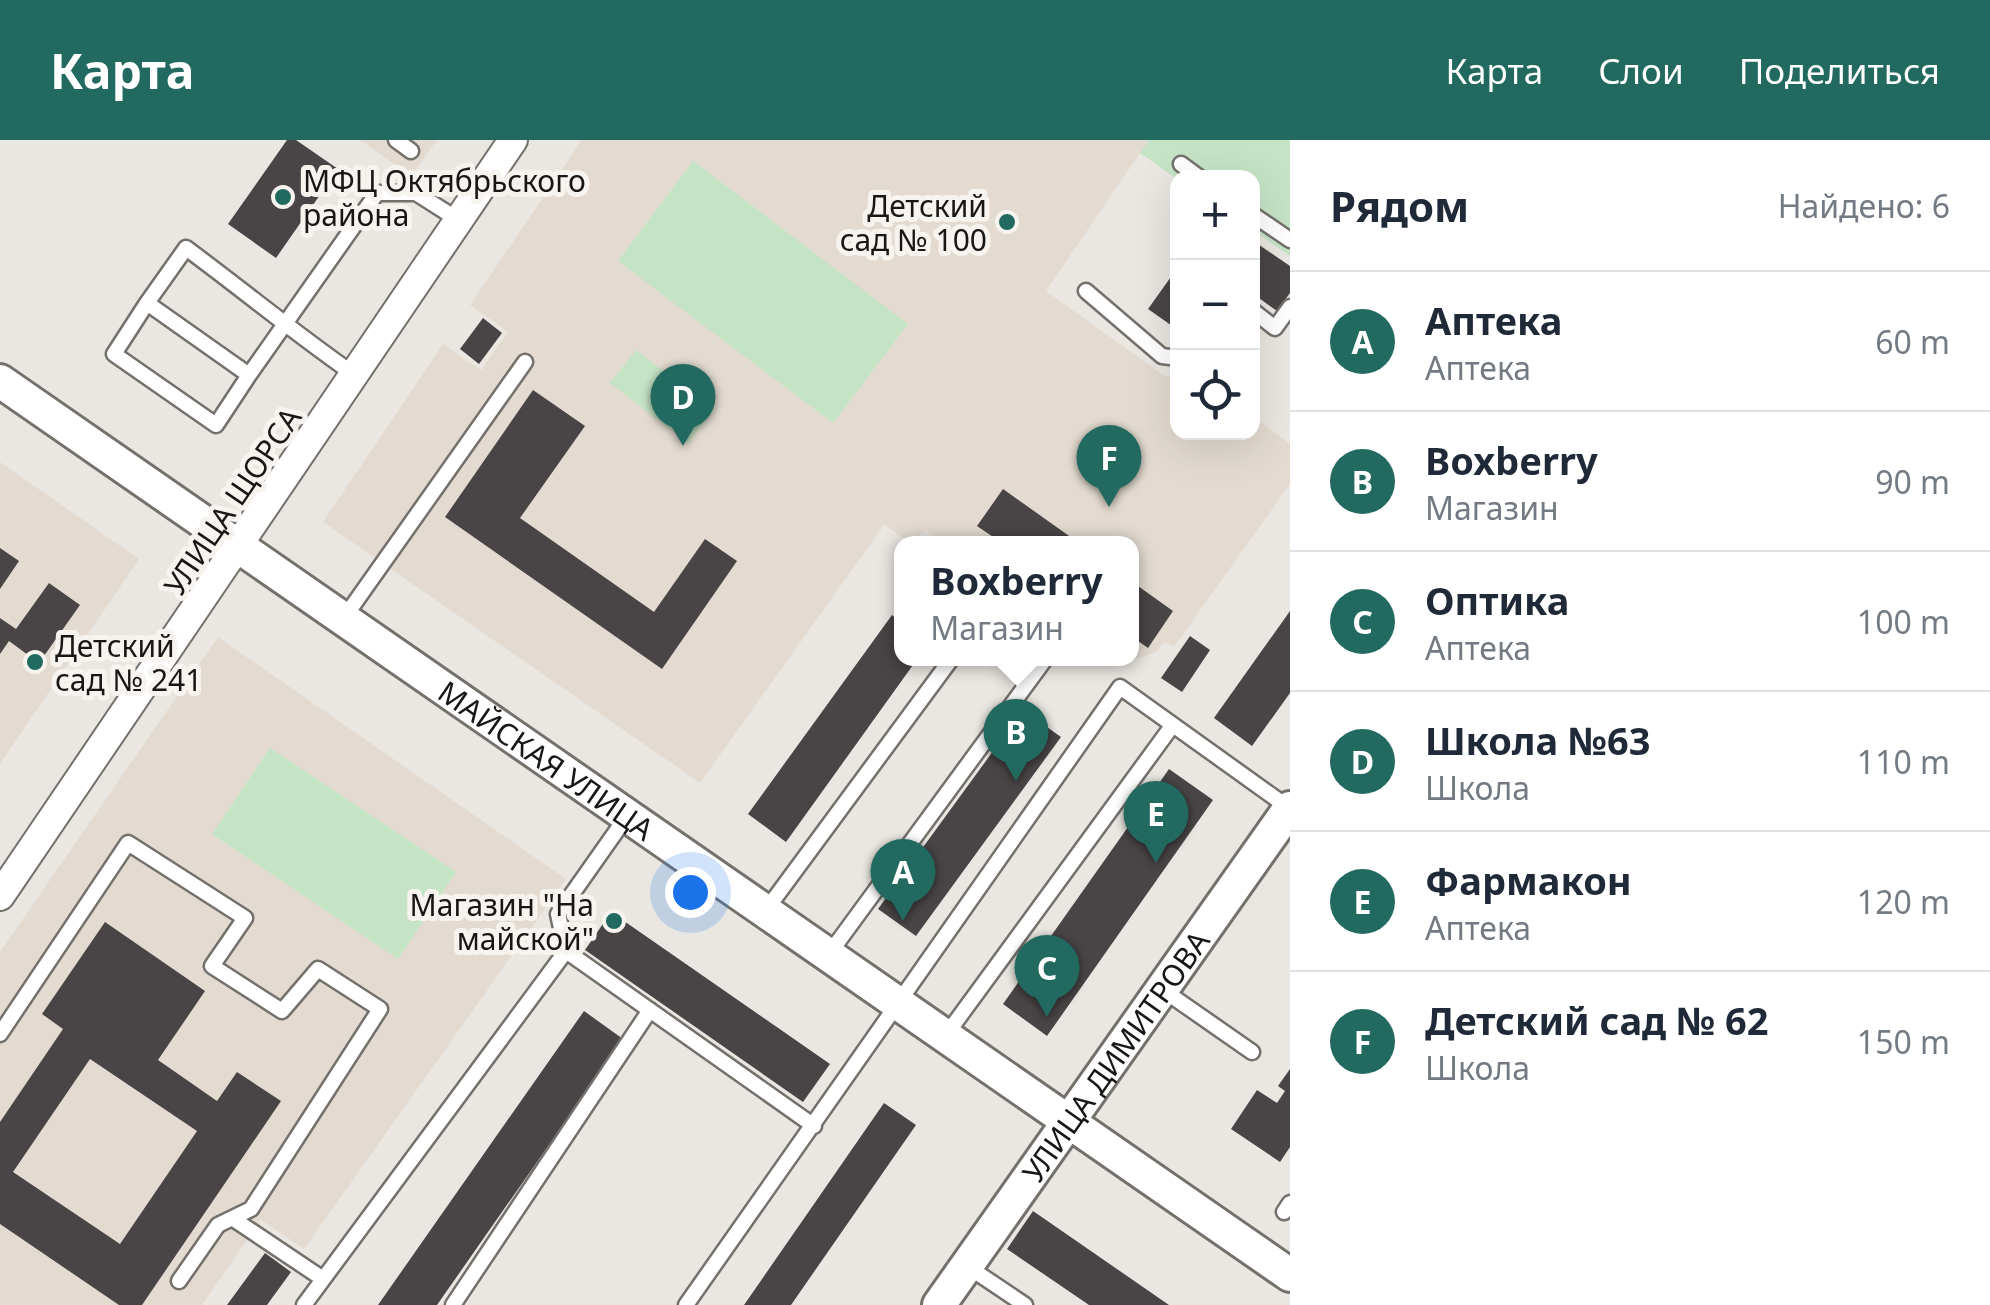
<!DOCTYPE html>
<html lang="ru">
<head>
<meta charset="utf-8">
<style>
  body { margin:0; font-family:"Noto Sans",sans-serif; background:#f2f2f3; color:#1f2937 }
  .controls { position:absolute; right:30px; top:30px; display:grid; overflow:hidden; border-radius:20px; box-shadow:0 10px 40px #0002 }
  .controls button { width:90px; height:90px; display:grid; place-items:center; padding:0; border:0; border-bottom:2px solid #e0e1e3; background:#fff; color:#1f2937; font:50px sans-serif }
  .you { position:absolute; left:690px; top:752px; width:35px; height:35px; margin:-25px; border:8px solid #fff; border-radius:50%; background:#1a73e8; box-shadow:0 0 0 15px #1a73e833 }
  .badge { display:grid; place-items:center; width:65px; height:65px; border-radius:50%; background:#22695f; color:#fff; font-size:32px; font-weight:700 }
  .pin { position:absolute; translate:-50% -82px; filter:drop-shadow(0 2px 5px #0008) }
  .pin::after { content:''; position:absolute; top:52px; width:35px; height:30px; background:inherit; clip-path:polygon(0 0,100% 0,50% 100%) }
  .popup { position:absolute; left:894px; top:396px; width:245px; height:130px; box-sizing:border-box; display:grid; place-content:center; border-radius:20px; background:#fff; filter:drop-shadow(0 2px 8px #0005); font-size:32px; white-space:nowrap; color:#747a83 }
  .popup b { font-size:38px; color:#1f2937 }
  .popup::after { content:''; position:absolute; left:50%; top:100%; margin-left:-20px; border:20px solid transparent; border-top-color:#fff }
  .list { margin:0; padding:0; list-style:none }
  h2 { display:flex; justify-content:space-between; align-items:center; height:130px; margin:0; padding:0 40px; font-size:42px }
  h2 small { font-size:32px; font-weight:400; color:#747a83 }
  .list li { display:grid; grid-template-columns:65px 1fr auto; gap:30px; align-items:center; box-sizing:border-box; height:140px; padding:0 40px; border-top:2px solid #e0e1e3 }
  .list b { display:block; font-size:38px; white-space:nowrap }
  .list p { margin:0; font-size:32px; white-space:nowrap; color:#747a83 }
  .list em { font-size:32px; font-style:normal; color:#747a83 }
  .icon { flex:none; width:55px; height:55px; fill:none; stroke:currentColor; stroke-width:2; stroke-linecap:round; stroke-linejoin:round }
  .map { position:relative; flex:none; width:1290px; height:1165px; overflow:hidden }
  header { display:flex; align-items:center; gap:60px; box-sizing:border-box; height:140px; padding:0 50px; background:#22695f; color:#fff }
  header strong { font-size:48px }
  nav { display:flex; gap:55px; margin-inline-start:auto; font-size:35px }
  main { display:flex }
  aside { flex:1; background:#fff }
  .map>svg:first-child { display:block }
  .built { fill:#e3dbd1 }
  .green { fill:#c5e4c6 }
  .building { fill:#494446; fill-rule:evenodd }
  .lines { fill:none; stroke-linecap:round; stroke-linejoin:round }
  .service-casing { stroke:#74716d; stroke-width:19 }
  .minor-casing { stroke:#74716d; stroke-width:32 }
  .tertiary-casing { stroke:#74716d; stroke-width:38 }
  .service { stroke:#fff; stroke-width:14 }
  .minor { stroke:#fff; stroke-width:28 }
  .tertiary { stroke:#fff; stroke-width:32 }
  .poi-dot { fill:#22695f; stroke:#f7f4f0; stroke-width:4 }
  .labels { text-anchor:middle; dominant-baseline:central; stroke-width:10; stroke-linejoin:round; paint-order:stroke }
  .poi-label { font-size:30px; fill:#181715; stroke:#f7f4f0; text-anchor:start }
  .street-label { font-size:30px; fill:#181715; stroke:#f7f4f0 }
</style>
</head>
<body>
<header>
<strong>Карта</strong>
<nav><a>Карта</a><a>Слои</a><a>Поделиться</a></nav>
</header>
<main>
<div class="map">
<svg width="1290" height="1165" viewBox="0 0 1290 1165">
  <rect width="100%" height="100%" fill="#eae7e2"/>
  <!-- built -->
  <path class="built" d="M360 0H437L411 36Z
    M582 0H1149L1046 151 1166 237 1177 234 1178 292H1252L1253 276 1290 304V344L1174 507 1165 502 1156 512 1112 527 1100 519 1131 518V403H944L926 390 911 403 884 385 700 643 323 382 443 204 481 230 508 192 470 165Z
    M0 322 139 419 0 624Z
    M218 497 566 739 304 1109 261 1080 202 1165H0V812Z"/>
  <!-- green -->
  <path class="green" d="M1149 0H1290V116L1253 90 1252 38 1177 39 1140 13Z
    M693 21 908 184 833 283 618 121Z
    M636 210 713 271 688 303 610 243Z
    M270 608 456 732 398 819 212 694Z"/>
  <!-- building -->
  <path class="building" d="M287 0H296L338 29 276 118 228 84Z
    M1252 100 1290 126V153L1277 171 1252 153Z
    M1178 127V190L1148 169Z
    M483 178 502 193 479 224 460 209Z
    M533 250 585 286 520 378 654 472 705 399 737 421 662 529 445 377Z
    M1003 349 1079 403H1002L977 386Z
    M0 408 19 421 0 449Z
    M1131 441 1173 471 1148 508 1131 496Z
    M49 443 80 465 39 523 9 501 0 514V478L16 489Z
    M1290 471V553L1252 606 1214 578Z
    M892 475 901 482V518H918L786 702 748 674Z
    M1190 496 1210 510 1182 552 1161 538Z
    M1023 570 1061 597 916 796 878 769Z
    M1169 629 1213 660 1047 896 1003 864Z
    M611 772 830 924 803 962 585 810Z
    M105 782 205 851 158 920 217 961 237 932 281 961 142 1165H119L0 1084V982L63 889 42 874ZM90 919 197 991 120 1104 13 1032Z
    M584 871 623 899 437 1165H378Z
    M1290 929V1007L1280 1022 1231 989 1257 950 1277 963 1285 951 1278 946Z
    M884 963 916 985 791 1165H744Z
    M1033 1071 1169 1165H1089L1007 1109Z
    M265 1113 291 1132 267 1165H227Z"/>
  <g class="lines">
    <!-- service casing -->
    <g class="service-casing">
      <path id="service" d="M396 0 411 11
        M1181 24 1200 38
        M1252 74 1290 100
        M1086 151 1162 216 1178 218
        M147 163 114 214 216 285 249 235
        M1252 170 1275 188 1290 167
        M355 235C297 195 243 150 186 108L147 163 249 235 377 53H416L457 79
        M344 478 525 222
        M627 676 558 774 566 811 814 986
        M766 770 952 518
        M829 814 1046 518
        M1163 850 1252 912
        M0 894 128 703 245 778 212 826 282 871 318 829 380 869 251 1069 218 1085 179 1141
        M946 895 1172 586
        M1284 1072 1290 1063
        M232 1078 323 1139
        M967 1126 1025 1165
        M304 1165 566 811
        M453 1165 650 870
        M686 1165 1120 547 1289 668"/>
    </g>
    <!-- minor casing -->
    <g class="minor-casing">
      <path id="minor" d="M0 756 513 0"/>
    </g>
    <!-- tertiary casing -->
    <g class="tertiary-casing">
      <g id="tertiary">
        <path id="s1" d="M0 241 1290 1135"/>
        <path id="s2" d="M939 1165 1290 668"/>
      </g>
    </g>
    <!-- service -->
    <use href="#service" class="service"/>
    <!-- minor -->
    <use href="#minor" class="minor"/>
    <!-- tertiary -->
    <use href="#tertiary" class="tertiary"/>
  </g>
  <!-- markers -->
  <g class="poi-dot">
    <circle cx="283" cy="57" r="10"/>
    <circle cx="1007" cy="82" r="10"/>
    <circle cx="35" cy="522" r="10"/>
    <circle cx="614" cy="781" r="10"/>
  </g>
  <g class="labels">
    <!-- poi labels -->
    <g class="poi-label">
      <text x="303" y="40">МФЦ Октябрьского<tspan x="303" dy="34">района</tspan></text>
      <text x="987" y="65" text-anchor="end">Детский<tspan x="987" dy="34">сад № 100</tspan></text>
      <text x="55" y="505">Детский<tspan x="55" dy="34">сад № 241</tspan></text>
      <text x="594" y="764" text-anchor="end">Магазин "На<tspan x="594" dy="34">майской"</tspan></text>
    </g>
    <!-- street labels -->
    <g class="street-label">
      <text transform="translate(232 361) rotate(-56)">УЛИЦА ЩОРСА</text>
      <text stroke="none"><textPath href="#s1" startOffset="665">МАЙСКАЯ УЛИЦА</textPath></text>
      <text stroke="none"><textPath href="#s2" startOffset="305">УЛИЦА ДИМИТРОВА</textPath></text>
    </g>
  </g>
</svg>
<div class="controls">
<button>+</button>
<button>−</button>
<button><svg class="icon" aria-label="locate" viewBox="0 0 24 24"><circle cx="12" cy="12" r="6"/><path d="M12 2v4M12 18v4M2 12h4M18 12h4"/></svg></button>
</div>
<div class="you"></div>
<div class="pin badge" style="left:903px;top:781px">A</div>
<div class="pin badge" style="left:1016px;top:641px">B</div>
<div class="popup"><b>Boxberry</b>Магазин</div>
<div class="pin badge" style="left:1047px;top:877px">C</div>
<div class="pin badge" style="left:683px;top:306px">D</div>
<div class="pin badge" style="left:1156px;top:723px">E</div>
<div class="pin badge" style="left:1109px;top:367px">F</div>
</div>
<aside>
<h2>Рядом<small>Найдено: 6</small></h2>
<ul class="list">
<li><span class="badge">A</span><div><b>Аптека</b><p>Аптека</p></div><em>60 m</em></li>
<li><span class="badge">B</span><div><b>Boxberry</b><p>Магазин</p></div><em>90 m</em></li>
<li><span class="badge">C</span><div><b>Оптика</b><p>Аптека</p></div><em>100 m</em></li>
<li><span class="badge">D</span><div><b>Школа №63</b><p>Школа</p></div><em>110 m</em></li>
<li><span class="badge">E</span><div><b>Фармакон</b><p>Аптека</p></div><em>120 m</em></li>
<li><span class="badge">F</span><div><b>Детский сад № 62</b><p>Школа</p></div><em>150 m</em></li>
</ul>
</aside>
</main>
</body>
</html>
